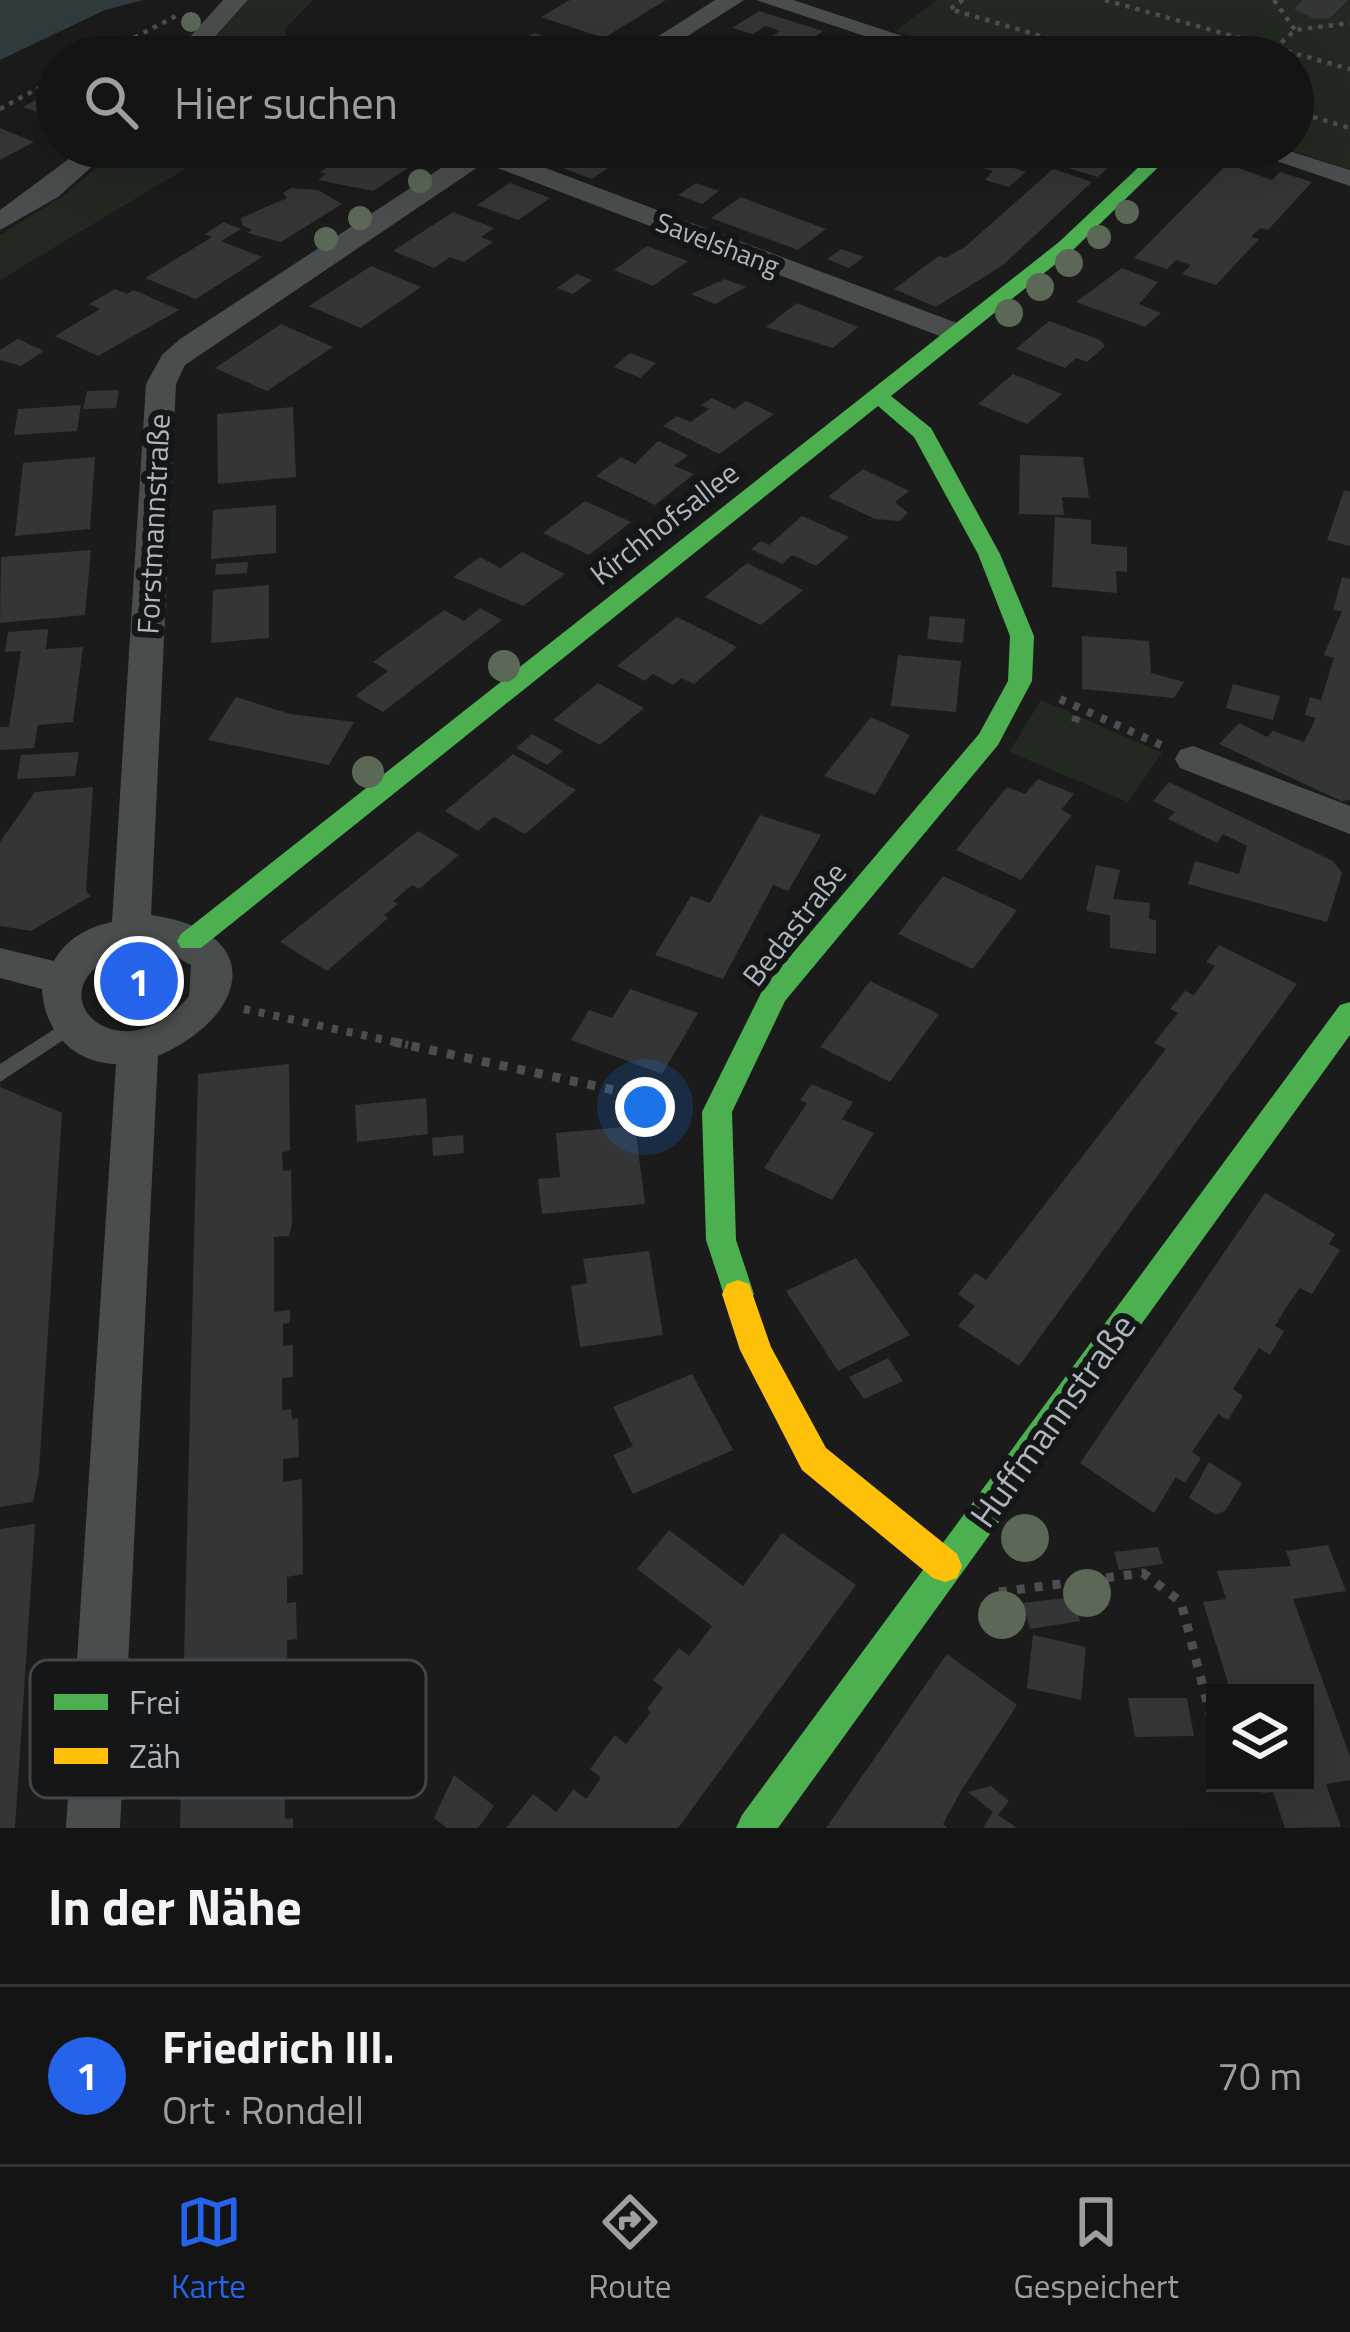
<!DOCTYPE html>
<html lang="de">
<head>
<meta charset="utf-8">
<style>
  body { margin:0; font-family:"Titillium Web",sans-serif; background:#1d1d1e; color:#f1f3f6 }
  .controls { position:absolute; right:36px; bottom:36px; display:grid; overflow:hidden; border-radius:0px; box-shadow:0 12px 48px #0002 }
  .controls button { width:108px; height:108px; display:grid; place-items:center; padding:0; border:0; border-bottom:3px solid #333334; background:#141415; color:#f1f3f6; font:60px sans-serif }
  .you { position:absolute; left:645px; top:1107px; width:42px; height:42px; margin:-30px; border:9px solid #fff; border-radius:50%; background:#1a73e8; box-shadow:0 0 0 18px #1a73e833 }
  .badge { display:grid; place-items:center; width:78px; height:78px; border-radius:50%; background:#2563eb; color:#fff; font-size:39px; font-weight:700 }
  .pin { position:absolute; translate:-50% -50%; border:6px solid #fff; box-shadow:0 3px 12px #0006 }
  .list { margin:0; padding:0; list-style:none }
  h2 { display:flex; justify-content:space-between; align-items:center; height:156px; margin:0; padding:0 48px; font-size:51px }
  h2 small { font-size:39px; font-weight:400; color:#9d9ea0 }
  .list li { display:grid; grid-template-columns:78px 1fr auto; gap:36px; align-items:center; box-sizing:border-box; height:180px; padding:0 48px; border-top:3px solid #333334 }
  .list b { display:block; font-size:45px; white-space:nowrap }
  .list p { margin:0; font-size:39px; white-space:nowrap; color:#9d9ea0 }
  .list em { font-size:39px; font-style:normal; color:#9d9ea0 }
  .icon { flex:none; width:66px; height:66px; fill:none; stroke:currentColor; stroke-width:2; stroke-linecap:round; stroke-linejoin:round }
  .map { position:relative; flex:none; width:1350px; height:1828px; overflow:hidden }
  .search { position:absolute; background:#141415; box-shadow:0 12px 48px #0002; left:36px; right:36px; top:36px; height:132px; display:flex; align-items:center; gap:30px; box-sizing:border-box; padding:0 42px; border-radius:66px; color:#9d9ea0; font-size:45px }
  .sheet { height:336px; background:#141415 }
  nav { display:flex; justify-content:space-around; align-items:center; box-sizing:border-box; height:168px; border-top:3px solid #333334; background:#141415; font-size:33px; color:#9d9ea0 }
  nav a { display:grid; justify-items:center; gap:6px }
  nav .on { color:#2563eb }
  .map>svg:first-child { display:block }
  .green { fill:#222921 }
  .water { fill:#2e3c3e }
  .building { fill:#343536 }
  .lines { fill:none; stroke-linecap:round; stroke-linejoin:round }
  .path-far2 { stroke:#4b4e4f; stroke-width:4.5; stroke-dasharray:4.5 6; stroke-linecap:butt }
  .path-far1 { stroke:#4b4e4f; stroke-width:8; stroke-dasharray:6 9; stroke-linecap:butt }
  .path { stroke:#4b4e4f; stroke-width:9; stroke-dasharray:8 10; stroke-linecap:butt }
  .lane { fill:#4a4d4e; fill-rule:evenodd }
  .street { fill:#4a4d4e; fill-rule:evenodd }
  .fast { fill:#4caf50; fill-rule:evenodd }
  .slow { fill:#ffc107; fill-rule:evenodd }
  .tree { fill:#5a6855 }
  .labels { text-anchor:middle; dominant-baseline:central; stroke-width:12; stroke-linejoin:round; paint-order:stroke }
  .far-street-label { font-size:27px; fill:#adb7bc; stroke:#151618 }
  .street-label { font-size:30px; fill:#adb7bc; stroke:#151618 }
  .near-street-label { font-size:36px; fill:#adb7bc; stroke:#151618 }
  .key { fill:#151618; stroke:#434649; stroke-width:3 }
  .key-label { font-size:33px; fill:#adb7bc }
</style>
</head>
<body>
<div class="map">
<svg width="1350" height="1828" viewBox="0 0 1350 1828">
  <rect width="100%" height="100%" fill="#1b1b1c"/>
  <!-- green -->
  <path class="green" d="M249 0H313L284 30 300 57H198Z
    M937 0H1350V169L1279 147H1293V57H981L895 31Z
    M119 147H211L183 170 0 280V235L66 194Z
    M1041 700 1162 753 1128 802 1009 752Z"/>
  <!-- water -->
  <path class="water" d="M0 0H143L105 10 0 60Z"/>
  <!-- building -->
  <path class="building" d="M570 0H666L604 38 541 17Z
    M1303 0H1348L1330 18 1315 19 1294 9Z
    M759 11 823 31 810 40 796 36 786 43 769 38 780 31 766 26 753 34 732 28Z
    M534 33 585 49 572 57H529L507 50Z
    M719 38 739 45 721 57 701 51Z
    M846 38 903 56 902 57H820Z
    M57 88V119L23 107Z
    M0 128 34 142 0 160Z
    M359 147H428L436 149 373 191 318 180 326 174 320 172Z
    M554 147H594L623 157 592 179 536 158Z
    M987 147 1012 155 1001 164 1026 172 1009 187 985 180 993 171 966 163Z
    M1055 147H1131L1098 177 1041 160Z
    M1227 164 1272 180 1280 172 1312 182 1268 230 1260 228 1251 237 1259 239 1216 285 1182 274 1191 265 1176 260 1167 269 1134 258Z
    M1053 169 1092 182 1003 265 936 307 894 289 939 256 946 258 966 246Z
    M510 183 550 198 518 220 477 205Z
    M696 183 719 191 702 204 678 195Z
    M291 188 318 190 342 204 281 242 248 233 252 230 242 225 241 218 287 198 283 193Z
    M741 197 826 229 798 250 711 218Z
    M453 212 494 228 481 237 493 242 464 262 450 257 434 268 393 251Z
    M224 222 241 229 221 241 262 257 196 299 145 278 212 237 205 234Z
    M647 246 688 261 653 286 614 270Z
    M841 249 864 257 849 268 827 259Z
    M371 266 421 287 361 328 309 306Z
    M1122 268 1158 282 1139 304 1161 313 1145 327 1076 302Z
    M577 274 592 280 573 294 557 288Z
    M725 279 746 287 715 304 691 294Z
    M115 289 127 294 134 290 179 310 98 356 55 336 100 309 89 304Z
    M797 303 858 327 833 348 766 327Z
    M1049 321 1100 340 1105 346 1087 362 1076 358 1065 368 1016 349Z
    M281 324 333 347 267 391 215 368Z
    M18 339 44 351 21 366 0 360V350Z
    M630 353 656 363 640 378 614 367Z
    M1013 374 1062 394 1027 424 978 404Z
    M119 390 116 408 83 409 87 391Z
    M712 398 735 409 746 401 774 414 719 454 663 426 677 416 690 422 709 409 701 405Z
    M81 405 77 431 14 435 18 409Z
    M293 407 296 477 218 484 217 414Z
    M658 441 688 455 674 466 694 474 655 505 596 476 621 457 635 464Z
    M1020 455 1083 457 1089 498 1062 497 1064 515 1019 514Z
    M95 457 90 529 15 536 23 463Z
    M863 469 909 491 895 502 908 513 899 521 875 519 828 497Z
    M1344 490 1350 492V546L1327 540Z
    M585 501 631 522 589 555 543 533Z
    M276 505V553L211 559 213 510Z
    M802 516 849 537 816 566 792 555 782 564 751 549 761 541 769 545Z
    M1055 517 1091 520V544L1127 547V572L1116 571 1117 593 1052 587Z
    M91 550 85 615 0 623 1 557Z
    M522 552 565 574 523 606 453 577 480 557 500 568Z
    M248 562 247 573 215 575 216 564Z
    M747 563 803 590 761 625 705 597Z
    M1342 577 1350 579V800L1341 801 1219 744 1239 723 1267 737 1273 731 1304 742 1316 718 1305 715 1310 697 1321 700 1334 658 1324 655 1342 611 1333 610Z
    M269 585V638L211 643 213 590Z
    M480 608 502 620 383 712 355 696 388 671 373 662 444 610 464 621Z
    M930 616 965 619 963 643 927 639Z
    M677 617 737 647 694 684 681 678 673 685 653 674 645 681 617 666Z
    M48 629 46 649 83 647 73 722 38 725 34 748 0 750V727H9L21 651 5 652 8 632Z
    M1082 636 1149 641 1151 673 1184 682 1174 698 1082 689Z
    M898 655 961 661 956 712 891 706Z
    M598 683 644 708 600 745 553 720Z
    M1233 684 1280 696 1273 720 1226 708Z
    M236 697 290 714 354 722 329 765 208 740Z
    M871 717 910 735 875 795 824 776Z
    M532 734 563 751 547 765 516 748Z
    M79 752 75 776 17 779 21 755Z
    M513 754 576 790 525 834 494 817 478 831 445 811Z
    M1038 779 1074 794 1061 810 1072 815 1021 880 956 850 1007 787 1025 794Z
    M1169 782 1333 861 1342 873 1327 922 1188 884 1195 861 1239 874 1247 846 1223 834 1217 843 1168 819 1175 812 1153 801Z
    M93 787 86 891 91 896 31 931 0 926V842L35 792Z
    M760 815 821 835 788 891 773 885 723 979 655 955 691 896 710 903Z
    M418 831 459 855 419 889 412 885 393 901 398 904 384 915 388 918 327 971 280 942Z
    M1096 865 1120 870 1113 899 1150 903 1149 919 1156 920V954L1110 948V915L1086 911Z
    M943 876 1017 910 973 969 898 934Z
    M1219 945 1297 984 1019 1366 958 1326 975 1306 958 1294 975 1273 986 1280 1166 1049 1154 1043 1178 1013 1170 1009 1185 991 1194 995 1215 966 1206 962Z
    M870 981 939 1014 890 1082 820 1047Z
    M630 989 698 1013 662 1074 571 1040 589 1010 612 1018Z
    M289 1064 290 1151 282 1152 283 1171 291 1170 292 1224 289 1236 274 1237V1312L290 1310V1323L283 1324V1346L293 1345V1377L282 1378V1410L291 1409 292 1419 298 1418 299 1457 283 1459V1482L302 1479 303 1574 287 1577V1603L296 1602 297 1639 287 1640 288 1710 297 1709 298 1748 285 1750V1819L293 1818V1828H180L198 1074Z
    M812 1084 853 1102 842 1119 874 1133 832 1200 764 1168 807 1103 800 1100Z
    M0 1087 62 1113 39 1472 33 1502 0 1507Z
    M426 1098 428 1134 357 1142 355 1105Z
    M635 1126 645 1204 542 1214 538 1179 560 1177 556 1133Z
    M463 1135 464 1153 433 1156 432 1138Z
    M1265 1193 1335 1234 1329 1244 1340 1250 1312 1294 1300 1288 1289 1303 1275 1326 1284 1331 1270 1355 1259 1348 1233 1389 1243 1396 1228 1420 1218 1414 1192 1452 1201 1458 1185 1483 1176 1477 1154 1513 1080 1463Z
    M649 1251 663 1335 580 1347 571 1286 587 1283 583 1259Z
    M856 1258 910 1335 838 1371 786 1291Z
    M888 1358 903 1381 864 1399 849 1377Z
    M692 1374 733 1450 633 1494 613 1455 633 1446 613 1407Z
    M1209 1462 1242 1483 1226 1510 1216 1515 1189 1498Z
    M35 1524 15 1828H0V1529Z
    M669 1530 743 1586 782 1533 856 1585 678 1828H506L533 1794 556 1812 574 1789 586 1799 601 1778 590 1769 615 1735 626 1744 651 1712 647 1709 663 1688 653 1680 679 1648 689 1656 712 1626 637 1569Z
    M1328 1545 1346 1591 1293 1599 1350 1756V1780L1326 1784 1341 1827 1285 1828 1273 1792 1262 1793 1259 1783H1305V1693H1231L1203 1602 1226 1599 1217 1571 1291 1566 1286 1551Z
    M1158 1547 1163 1564 1119 1570 1114 1552Z
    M1074 1597 1080 1621 1030 1629 1023 1603Z
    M1033 1635 1086 1647 1081 1700 1027 1688Z
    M947 1654 1017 1705 961 1791 943 1824 947 1828H826Z
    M1128 1698H1187L1194 1736 1135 1737Z
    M454 1775 494 1806 478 1828H447L434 1818Z
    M991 1786 1009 1801 998 1815 1017 1828H983L993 1812 968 1792Z"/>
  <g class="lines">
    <!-- path-far2 -->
    <path class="path-far2" d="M963 0 950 9 1111 57
      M1105 0 1350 69
      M1274 0 1295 30
      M97 57 176 16
      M1266 57 1295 30 1350 23
      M0 109 57 78
      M1293 111 1350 128"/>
    <!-- path-far1 -->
    <path class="path-far1" d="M1060 699 1161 745
      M1075 722 1079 708
      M244 1009 408 1045"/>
    <!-- path -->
    <path class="path" d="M394 1042 669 1102
      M999 1592 1143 1573 1181 1602 1215 1733"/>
    <!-- lane -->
    <path class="lane" d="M67 1021 74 1023 76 1028 74 1033 0 1082V1064Z"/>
    <!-- street -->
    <path class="street" d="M223 0H248L197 57H172Z
      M715 0H744L655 57H626Z
      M756 0H793L966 57H928Z
      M85 147H114L58 197 0 230V210Z
      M473 147H504L501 151 965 326 970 332 955 341 945 338 484 163 185 365 176 384 151 915C266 931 251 1015 158 1056L120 1828H66L116 1064C73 1063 44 1031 42 989L0 978V948L54 961C66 939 88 927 112 922L146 384 162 355 180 339ZM153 944 191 965 189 996C113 1089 10 971 153 944Z
      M1235 147H1276L1350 170V186Z
      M1193 746 1350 806V834L1180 768 1175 759 1180 750Z"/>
    <!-- fast -->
    <path class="fast" d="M1160 147H1179L1073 250 891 396 931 428 1000 554 1034 636 1032 681 998 745 785 1001 732 1112 736 1240 754 1294 749 1304 738 1308 727 1304 706 1240 702 1112 764 987 979 734 1008 681 1010 636 978 554 914 437 878 406 201 948H181L177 941 181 934 1059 242Z
      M1350 1002V1035L778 1828H736L742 1815 1340 1005Z"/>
    <!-- slow -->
    <path class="slow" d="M738 1280 749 1284 771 1347 826 1448 957 1554 962 1566 957 1578 945 1582 933 1578 802 1470 740 1350 722 1294 727 1284Z"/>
  </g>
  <!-- trees -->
  <g class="tree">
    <circle cx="191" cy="22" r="10"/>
    <circle cx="420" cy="181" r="12"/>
    <circle cx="1127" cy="212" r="12"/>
    <circle cx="360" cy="218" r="12"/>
    <circle cx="1099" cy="237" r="12"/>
    <circle cx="326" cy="239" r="12"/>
    <circle cx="1069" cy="263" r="14"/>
    <circle cx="1040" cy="287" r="14"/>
    <circle cx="1009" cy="313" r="14"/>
    <circle cx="504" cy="666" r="16"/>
    <circle cx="368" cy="772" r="16"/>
    <circle cx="1025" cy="1538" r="24"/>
    <circle cx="1087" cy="1593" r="24"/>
    <circle cx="1002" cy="1615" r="24"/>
  </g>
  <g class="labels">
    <!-- far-street labels -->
    <g class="far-street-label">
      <text transform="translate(718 243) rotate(21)">Savelshang</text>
    </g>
    <!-- street labels -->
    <g class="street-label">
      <text transform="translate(664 523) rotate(-38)">Kirchhofsallee</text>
      <text transform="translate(153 524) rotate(-87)">Forstmannstraße</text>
      <text transform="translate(794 924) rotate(-52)">Bedastraße</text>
    </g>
    <!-- near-street labels -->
    <g class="near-street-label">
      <text transform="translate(1052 1420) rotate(-54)">Huffmannstraße</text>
    </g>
  </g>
  <!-- legend -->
  <rect x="30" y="1660" width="396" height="138" rx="18" class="key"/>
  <rect x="54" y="1694" width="54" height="16" fill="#4caf50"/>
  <rect x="54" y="1748" width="54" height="16" fill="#ffc107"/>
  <g class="key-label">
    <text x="129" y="1714">Frei</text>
    <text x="129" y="1768">Zäh</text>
  </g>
</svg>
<div class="controls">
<button><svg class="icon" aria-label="layers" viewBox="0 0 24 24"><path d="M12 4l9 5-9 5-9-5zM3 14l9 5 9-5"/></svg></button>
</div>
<div class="you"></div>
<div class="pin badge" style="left:139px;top:981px">1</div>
<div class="search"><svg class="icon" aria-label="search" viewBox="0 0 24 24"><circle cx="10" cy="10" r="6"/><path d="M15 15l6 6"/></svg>Hier suchen</div>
</div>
<section class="sheet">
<h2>In der Nähe<small></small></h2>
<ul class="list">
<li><span class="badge">1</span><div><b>Friedrich III.</b><p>Ort · Rondell</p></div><em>70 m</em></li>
</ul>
</section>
<nav>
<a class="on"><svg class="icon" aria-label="map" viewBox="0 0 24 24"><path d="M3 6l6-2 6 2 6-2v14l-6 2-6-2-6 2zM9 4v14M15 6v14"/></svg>Karte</a>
<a><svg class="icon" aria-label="directions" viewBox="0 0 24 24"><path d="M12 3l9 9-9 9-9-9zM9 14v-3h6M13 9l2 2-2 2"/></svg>Route</a>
<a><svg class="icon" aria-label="saved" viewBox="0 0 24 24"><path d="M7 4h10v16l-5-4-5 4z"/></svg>Gespeichert</a>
</nav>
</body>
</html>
